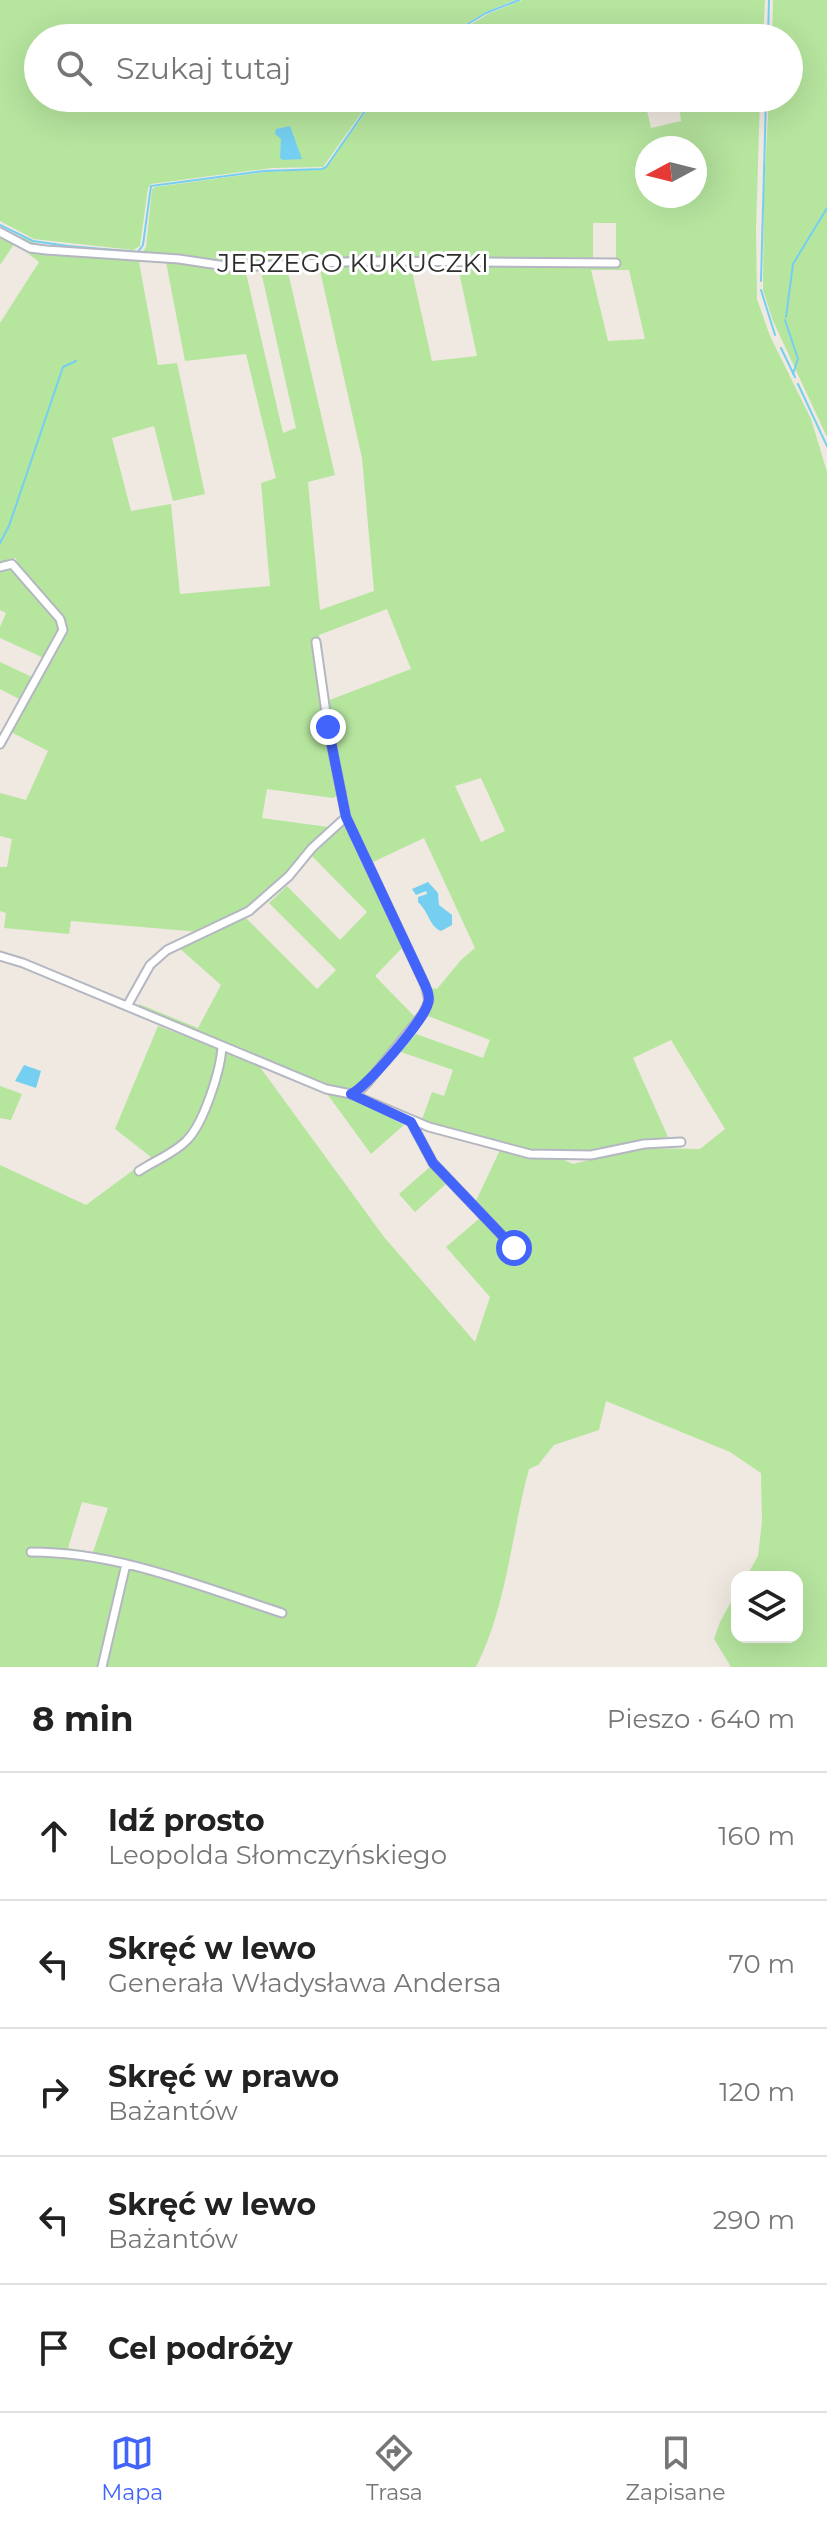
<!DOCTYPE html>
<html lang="pl">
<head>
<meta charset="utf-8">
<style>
  body { margin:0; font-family:Montserrat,sans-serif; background:#f2f2f2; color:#222 }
  .controls { position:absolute; right:24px; bottom:24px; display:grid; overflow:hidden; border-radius:16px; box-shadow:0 8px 32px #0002 }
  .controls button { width:72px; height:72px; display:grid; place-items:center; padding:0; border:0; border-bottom:2px solid #e0e0e0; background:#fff; color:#222; font:40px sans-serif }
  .compass { position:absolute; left:635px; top:136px; width:72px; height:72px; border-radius:50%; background:#fff; box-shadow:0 8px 32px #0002; rotate:263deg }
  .stop { position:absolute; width:24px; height:24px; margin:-18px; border:6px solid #4264fb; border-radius:50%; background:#fff }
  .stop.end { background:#4264fb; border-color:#fff; box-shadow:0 2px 8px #0008 }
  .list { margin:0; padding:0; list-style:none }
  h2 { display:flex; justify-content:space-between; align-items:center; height:104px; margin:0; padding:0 32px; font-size:34px }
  h2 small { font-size:26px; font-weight:400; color:#767676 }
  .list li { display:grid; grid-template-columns:52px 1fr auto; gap:24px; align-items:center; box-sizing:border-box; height:128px; padding:0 32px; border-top:2px solid #e0e0e0 }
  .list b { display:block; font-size:30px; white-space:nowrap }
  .list p { margin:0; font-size:26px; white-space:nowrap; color:#767676 }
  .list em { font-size:26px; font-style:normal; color:#767676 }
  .icon { flex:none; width:44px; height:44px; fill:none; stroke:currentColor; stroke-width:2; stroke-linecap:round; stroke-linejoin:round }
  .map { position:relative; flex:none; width:827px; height:1667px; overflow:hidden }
  .search { position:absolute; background:#fff; box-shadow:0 8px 32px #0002; left:24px; right:24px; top:24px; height:88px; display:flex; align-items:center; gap:20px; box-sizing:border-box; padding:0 28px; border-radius:44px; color:#767676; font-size:30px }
  .sheet { height:744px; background:#fff }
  nav { display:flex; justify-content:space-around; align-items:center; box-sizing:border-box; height:112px; border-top:2px solid #e0e0e0; background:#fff; font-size:22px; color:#767676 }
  nav a { display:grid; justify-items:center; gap:4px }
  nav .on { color:#4264fb }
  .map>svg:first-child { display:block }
  .green { fill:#b6e59e; fill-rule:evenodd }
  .water { fill:#75cff0 }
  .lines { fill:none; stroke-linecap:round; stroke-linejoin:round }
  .stream { stroke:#75cff0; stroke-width:2 }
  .minor-casing { stroke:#b4b7c1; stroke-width:11 }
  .minor { stroke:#fff; stroke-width:7 }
  .route { stroke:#4264fb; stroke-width:10 }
  .labels { text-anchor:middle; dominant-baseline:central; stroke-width:6; stroke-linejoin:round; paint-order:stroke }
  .street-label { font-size:26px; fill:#2e2e2e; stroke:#fff }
</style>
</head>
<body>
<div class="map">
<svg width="827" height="1667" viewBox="0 0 827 1667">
  <rect width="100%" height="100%" fill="#efe9e1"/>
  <!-- green -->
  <path class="green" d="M0 0H515L486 12 442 38H38V98H372L323 167 272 168 151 184 148 188 140 246 133 250 34 239 0 221Z
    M522 0H765L763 38H449L488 14Z
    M773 0H827V437L773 321 763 290 764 186 769 98H789V38H772Z
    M376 98H644L651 128 681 121 678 98H760L756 228 757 299 770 336 811 419 827 472V1667H731L714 1639 720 1622 737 1591V1637H797V1577H746L758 1556 762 1521 761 1473 730 1452 606 1401 599 1430 554 1445 538 1465 529 1469C511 1535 507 1606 476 1667H0V1165L86 1205 151 1157 115 1129 158 1026 257 1063 384 1237 475 1342 490 1297 446 1247 480 1218 511 1249 475 1203 500 1150 534 1157 562 1159 573 1164 641 1148 700 1149 725 1129 671 1040 633 1058 668 1137 581 1154 519 1150 421 1122 432 1092 444 1096 453 1070 401 1052 416 1034 483 1058 490 1040 428 1016 433 1003 432 988 437 989 461 960 475 948 424 838 373 862 370 861 348 812 342 792 333 798 267 789 262 818 328 827 288 872 253 905 200 932 71 921 69 934 4 928 6 913 0 911V867H7L12 839 0 836V793L26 800 48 751 9 731 65 630 18 567 16 558 0 563V323L39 262 15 243 0 265V228L41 245 66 249 142 253 146 247 152 189 155 187 266 172 324 169ZM647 148H695V196H647ZM593 223H616V259H593ZM139 262H166L185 361 246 354 276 478 261 483 270 586 180 594 171 504 131 511 112 438 154 426 173 501 205 494 177 363 158 365ZM319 266 362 458 374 591 320 610 308 482 335 475 287 268ZM411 267H458L477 356 432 361ZM591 270H629L645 339 608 341ZM261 271 296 428 283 433 246 273ZM387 609 411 669 327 701 319 635ZM481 778 505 831 481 842 455 786ZM82 1502 108 1508 93 1552 68 1548Z
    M10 568 16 571 59 621 61 631 46 659 0 638V627L6 613 0 610V570Z
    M0 662 34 678 21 700 0 689Z
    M344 825 349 831 403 947 375 976 415 1017 360 1087 350 1091 336 1090 139 1007V1004L198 1028 221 985 178 947 246 918 317 989 336 970 269 903 287 886 340 940 367 912 310 854Z
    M0 1086 22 1094 11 1120 0 1118Z
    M325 1091 353 1098 404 1125 371 1154Z
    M431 1166 447 1183 415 1212 399 1194Z"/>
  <!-- water -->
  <path class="water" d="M290 126 302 159 283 160 280 158 281 139 275 134 276 129Z
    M428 882 438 893 439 905 452 915V925L441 931C429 926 429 912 418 902V897L427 894 426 891 416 895 412 889Z
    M24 1065 41 1071 36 1088 15 1081Z"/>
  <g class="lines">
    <!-- stream -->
    <path class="stream" d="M445 38 486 13 519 0
      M768 38 769 0
      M0 225 33 241 68 246 138 252 143 245 151 186 264 171 322 169 326 167 374 98
      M761 281 766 98
      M761 290 775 335
      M786 317 793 264 827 208
      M785 320 798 359 793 374
      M781 348 795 377
      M798 384 827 446
      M0 543 9 526 63 367 76 361"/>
    <!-- minor casing -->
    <g class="minor-casing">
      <path id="minor" d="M0 232 30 248 46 250 179 259 232 267 368 261 616 263
        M0 567 12 564 60 619 63 630 0 744
        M316 642 328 727 346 817 425 985 429 1001 423 1014 368 1082 360 1090 351 1094
        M0 956 23 963 326 1089 351 1094 429 1127 530 1154 591 1155 644 1144 681 1142
        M127 1006 150 965 167 950 249 911 289 876 312 848 346 817
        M411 1122 433 1163 514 1248
        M139 1171C154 1161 175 1153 187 1140 204 1123 221 1069 222 1046
        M31 1552C119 1552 199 1586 282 1613
        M102 1667 126 1564"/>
    </g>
    <!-- minor -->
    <use href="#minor" class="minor"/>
  </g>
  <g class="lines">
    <!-- route -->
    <path class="route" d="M328 727 346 817 425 985C428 991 430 997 428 1003 425 1019 365 1089 351 1094L411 1122 433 1163 514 1248"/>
  </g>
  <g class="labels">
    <!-- street labels -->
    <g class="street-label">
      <text x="353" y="263">JERZEGO KUKUCZKI</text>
    </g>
  </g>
</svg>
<div class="controls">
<button><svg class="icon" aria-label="layers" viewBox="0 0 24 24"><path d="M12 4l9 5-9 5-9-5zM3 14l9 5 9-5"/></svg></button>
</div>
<svg class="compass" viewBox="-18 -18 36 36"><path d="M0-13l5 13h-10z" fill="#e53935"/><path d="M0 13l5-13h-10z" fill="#767676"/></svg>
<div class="stop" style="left:514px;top:1248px"></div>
<div class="stop end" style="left:328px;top:727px"></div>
<div class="search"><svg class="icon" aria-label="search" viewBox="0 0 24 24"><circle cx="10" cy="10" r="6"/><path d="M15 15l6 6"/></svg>Szukaj tutaj</div>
</div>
<section class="sheet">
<h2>8 min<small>Pieszo · 640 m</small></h2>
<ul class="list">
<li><svg class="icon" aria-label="ahead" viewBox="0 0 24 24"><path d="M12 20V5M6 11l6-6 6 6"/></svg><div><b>Idź prosto</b><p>Leopolda Słomczyńskiego</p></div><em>160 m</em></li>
<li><svg class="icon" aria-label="left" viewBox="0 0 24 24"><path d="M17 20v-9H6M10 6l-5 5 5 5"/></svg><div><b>Skręć w lewo</b><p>Generała Władysława Andersa</p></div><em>70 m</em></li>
<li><svg class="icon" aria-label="right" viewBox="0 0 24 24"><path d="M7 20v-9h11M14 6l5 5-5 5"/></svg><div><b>Skręć w prawo</b><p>Bażantów</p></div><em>120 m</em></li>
<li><svg class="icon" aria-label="left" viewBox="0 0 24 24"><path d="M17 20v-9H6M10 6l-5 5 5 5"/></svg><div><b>Skręć w lewo</b><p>Bażantów</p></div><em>290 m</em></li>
<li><svg class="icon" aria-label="arrive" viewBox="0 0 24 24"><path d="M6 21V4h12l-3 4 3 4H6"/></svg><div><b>Cel podróży</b></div></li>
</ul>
</section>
<nav>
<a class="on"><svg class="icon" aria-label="map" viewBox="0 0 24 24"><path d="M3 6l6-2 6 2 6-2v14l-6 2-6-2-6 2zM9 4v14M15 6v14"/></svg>Mapa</a>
<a><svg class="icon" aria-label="directions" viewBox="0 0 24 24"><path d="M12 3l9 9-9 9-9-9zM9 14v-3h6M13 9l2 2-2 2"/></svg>Trasa</a>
<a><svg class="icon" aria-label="saved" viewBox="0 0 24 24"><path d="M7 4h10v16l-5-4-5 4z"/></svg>Zapisane</a>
</nav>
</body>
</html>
